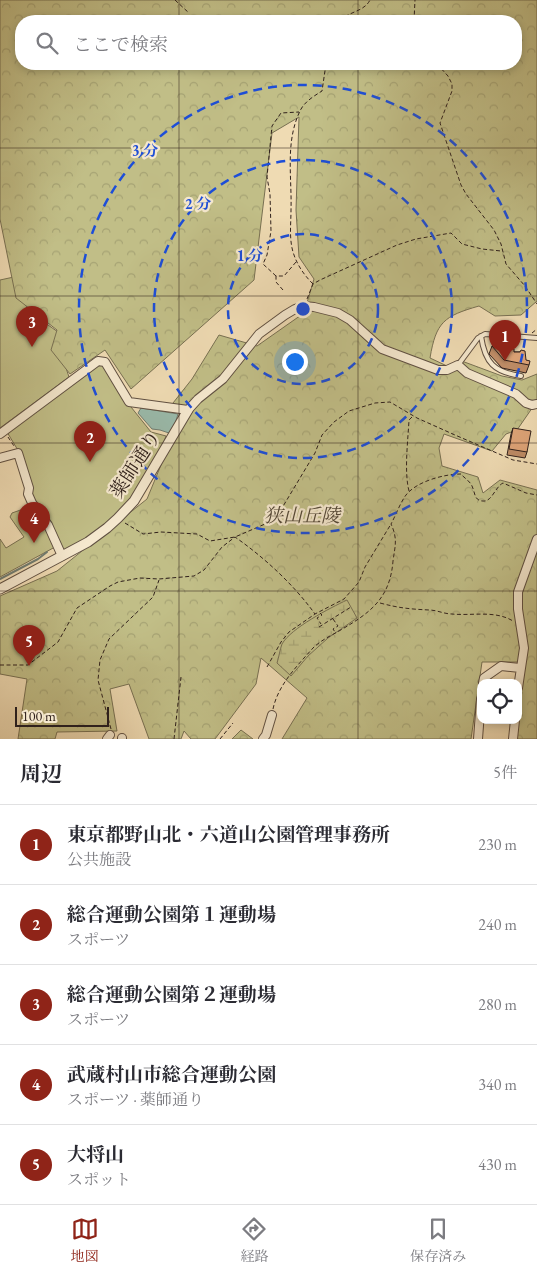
<!DOCTYPE html>
<html lang="ja">
<head>
<meta charset="utf-8">
<style>
  body { margin:0; font-family:"EB Garamond","Noto Serif JP",serif; background:#f2f2f3; color:#2b2b33 }
  .controls { position:absolute; right:15px; bottom:15px; display:grid; overflow:hidden; border-radius:10px; box-shadow:0 2px 8px #0003 }
  .controls button { width:45px; height:45px; display:grid; place-items:center; padding:0; border:0; border-bottom:1px solid #e1e1e2; background:#fff; color:#2b2b33; font:25px sans-serif }
  .scale { position:absolute; left:15px; bottom:12px; width:94px; box-sizing:border-box; padding-left:5px; border:2px solid #30211c; border-top:0; font-size:14px; line-height:18px; white-space:nowrap; color:#30211c; -webkit-text-stroke:4px #f5e8ce; paint-order:stroke }
  .you { position:absolute; left:294px; top:361px; width:18px; height:18px; margin:-12px; border:4px solid #fff; border-radius:50%; background:#1a73e8; box-shadow:0 0 0 8px #1a73e833 }
  .badge { display:grid; place-items:center; width:32px; height:32px; border-radius:50%; background:#8f2418; color:#fff; font-size:16px; font-weight:700 }
  .pin { position:absolute; translate:-50% -41px; filter:drop-shadow(0 1px 2px #0008) }
  .pin::after { content:''; position:absolute; top:26px; width:18px; height:15px; background:inherit; clip-path:polygon(0 0,100% 0,50% 100%) }
  .list { margin:0; padding:0; list-style:none }
  h2 { display:flex; justify-content:space-between; align-items:center; height:65px; margin:0; padding:0 20px; font-size:21px }
  h2 small { font-size:16px; font-weight:400; color:#7c7c81 }
  .list li { display:grid; grid-template-columns:32px 1fr auto; gap:15px; align-items:center; box-sizing:border-box; height:80px; padding:0 20px; border-top:1px solid #e1e1e2 }
  .list b { display:block; font-size:19px; white-space:nowrap }
  .list p { margin:0; font-size:16px; white-space:nowrap; color:#7c7c81 }
  .list em { font-size:16px; font-style:normal; color:#7c7c81 }
  .icon { flex:none; width:28px; height:28px; fill:none; stroke:currentColor; stroke-width:2; stroke-linecap:round; stroke-linejoin:round }
  .map { position:relative; flex:none; width:537px; height:739px; overflow:hidden }
  .search { position:absolute; background:#fff; box-shadow:0 2px 8px #0003; left:15px; right:15px; top:15px; height:55px; display:flex; align-items:center; gap:12px; box-sizing:border-box; padding:0 18px; border-radius:20px; color:#7c7c81; font-size:19px }
  .sheet { height:465px; background:#fff }
  nav { display:flex; justify-content:space-around; align-items:center; box-sizing:border-box; height:70px; border-top:1px solid #e1e1e2; background:#fff; font-size:14px; color:#7c7c81 }
  nav a { display:grid; justify-items:center; gap:2px }
  nav .on { color:#8f2418 }
  .map>svg:first-child { display:block }
  .grass { fill:#c1be87; stroke:#787052 }
  .forest { fill:url(#forest-crowns); stroke:#787052; fill-rule:evenodd }
  .wetland { fill:url(#wetland-marsh); stroke:#787052 }
  .water { fill:#9abbac; stroke:#707d72 }
  .lines { fill:none; stroke-linecap:round; stroke-linejoin:round }
  .stream { stroke:#707d72; stroke-width:2 }
  .service-casing { stroke:#605042; stroke-width:6 }
  .minor-casing { stroke:#605042; stroke-width:10 }
  .tertiary-casing { stroke:#605042; stroke-width:11 }
  .path { stroke:#30211c; stroke-width:1; stroke-dasharray:4 2.5; stroke-linecap:butt }
  .service { stroke:#f5e8ce; stroke-width:4 }
  .minor { stroke:#f5e8ce; stroke-width:8 }
  .tertiary { stroke:#f5e8ce; stroke-width:9 }
  .wall { fill:#be8c66; stroke:#30211c }
  .building { fill:#dda377; stroke:#30211c }
  .grid { fill:none; stroke:#30211c; stroke-width:1; stroke-opacity:0.55 }
  .ring { fill:none; stroke:#1d4ed8; stroke-width:2.5; stroke-dasharray:9 6 }
  .labels { text-anchor:middle; dominant-baseline:central; stroke-width:4.5; stroke-linejoin:round; paint-order:stroke }
  .street-label { font-size:19px; fill:#30211c; stroke:#f5e8ce }
  .park-label { font-size:19px; font-style:italic; fill:#544837; stroke:#f5e8ce }
  .centre { fill:#1d4ed8; stroke:#f5e8ce; stroke-width:2.5 }
  .ring-label { font-size:15px; text-anchor:middle; font-weight:bold; fill:#1d4ed8; stroke:#f5e8ce; stroke-width:4.5; stroke-linejoin:round; paint-order:stroke }
</style>
</head>
<body>
<div class="map">
<svg width="537" height="739" viewBox="0 0 537 739">
  <defs>
    <pattern id="forest-crowns" width="20" height="18" patternUnits="userSpaceOnUse" patternTransform="scale(1.25)"><rect width="20" height="18" fill="#c1be87"/><path d="M2 6a3 3 0 1 1 6 0M12 15a3 3 0 1 1 6 0" fill="none" stroke="#a6a374"/></pattern>
    <pattern id="wetland-marsh" width="20" height="14" patternUnits="userSpaceOnUse" patternTransform="scale(1.25)"><rect width="20" height="14" fill="#c1be87"/><path d="M1 5h8M5 5V1M11 12h8M15 12V8" fill="none" stroke="#a6a374"/></pattern>
  </defs>
  <rect width="100%" height="100%" fill="#efdbb3"/>
  <filter id="stains"><feTurbulence type="fractalNoise" baseFrequency=".004" numOctaves="4"/><feColorMatrix values="0 0 0 0 .2 0 0 0 0 .09 0 0 0 0 .02 0 0 0 .5 -.17"/></filter>
  <radialGradient id="worn" r=".72"><stop offset=".6" stop-color="#630" stop-opacity="0"/><stop offset="1" stop-color="#630" stop-opacity=".3"/></radialGradient>
  <!-- grass -->
  <path class="grass" d="M23 275 27 310 65 337V365L69 377 0 428V280Z
    M98 363 104 364 127 402 151 432 166 436 154 468 133 498 109 526 64 558 33 502 22 457 7 432Z
    M29 507 46 526 55 547 0 577V539L6 548 24 537 10 517 12 513Z"/>
  <!-- forest -->
  <path class="forest" d="M0 0H537V301L521 315 495 316 479 306C444 316 436 322 430 358L447 366 459 360 502 376 522 380 537 374V401L517 430 506 434 492 451 444 434 439 448 442 466 478 477 483 493 500 480 537 490V739H517L522 662H482L471 739H282L307 698 261 658 256 684 215 739H191L184 731 181 739H149L129 684 110 689 117 731 57 732 55 739H18L27 679 0 674V596L57 571 147 499 182 414 173 403 192 379 219 335 257 346 304 313 314 279 299 257 296 210 299 117 272 133 254 280 131 389 105 350 70 374 51 350 57 330 16 298 0 219ZM21 21H516V64H21Z
    M241 730 253 739H232Z"/>
  <!-- wetland -->
  <path class="wetland" d="M347 600 357 618 328 638 308 656 291 676 277 663C279 657 280 649 282 644 291 628 330 608 347 600Z"/>
  <!-- water -->
  <path class="water" d="M141 408 178 414 172 434 160 430 152 429 138 413Z"/>
  <g class="lines">
    <!-- stream -->
    <path class="stream" d="M0 579 38 559 47 552"/>
    <!-- service casing -->
    <g class="service-casing">
      <path id="service" d="M481 336C485 363 494 372 521 376
        M458 365 478 338 485 334 537 338"/>
    </g>
    <!-- minor casing -->
    <g class="minor-casing">
      <path id="minor" d="M0 434 98 361 105 362 129 402 188 410 198 399 223 379 259 334 285 315 295 309 304 306 314 307 338 313 350 320 382 349 438 370H447L458 365 467 373 516 394 526 403 532 405 537 404
        M0 458 18 453 29 488 28 494 32 503 48 525 62 556
        M483 683 484 678 501 666 520 668
        M518 688 524 648 518 609V592L537 539
        M107 739 110 735
        M122 739V738
        M263 739 266 735 272 715
        M478 739 481 699
        M513 739 515 720"/>
    </g>
    <!-- tertiary casing -->
    <g class="tertiary-casing">
      <path id="tertiary" d="M0 589 88 542 107 528 118 518 134 501 188 410"/>
    </g>
    <!-- path -->
    <path class="path" d="M175 0 189 13
      M340 21C349 11 364 12 370 0
      M414 21 415 0
      M437 64 448 76 452 84V91L440 123 461 185 466 194 494 230 501 244 506 264 525 286 537 304
      M276 276 263 264 267 255 271 231 270 194 267 177 272 126 281 113 299 112
      M313 284C304 275 297 265 293 252 289 238 291 224 291 210 292 177 285 142 300 111 304 102 314 96 322 91L326 64
      M283 290 276 282V276H284L296 262
      M307 299 313 284 320 280 397 245 416 239 451 233 462 244 482 249 501 251
      M532 333 537 329
      M8 437 14 446
      M409 491C404 472 408 440 409 420L412 417
      M125 523 143 534 161 532 197 534 210 541 235 537 265 524 276 518 315 453 322 435 334 422 349 411 375 403 390 402 417 418 455 435 513 460 537 464
      M380 603C399 608 409 609 429 610 437 610 444 614 452 614 472 616 495 610 513 621
      M320 613 322 615 317 618 321 624
      M333 619 338 626 333 629 335 632
      M319 627 351 607
      M0 665H28L58 642 77 608 110 586 118 582 140 578 159 579 194 576 204 570 222 547 235 537C265 558 294 585 315 614
      M267 667 281 642 289 632 315 614 344 599 359 582 365 567 391 524
      M273 709C278 685 297 666 313 648 320 641 330 636 339 631 370 613 390 599 393 561 395 546 398 539 391 524 396 515 400 503 406 495 417 481 445 474 461 474 464 478 470 481 472 486 475 492 474 501 483 501 492 502 495 487 503 483L526 493 537 495
      M111 729 98 680 100 660 109 639 153 597 159 580
      M174 739 181 677
      M220 739 233 723"/>
    <!-- service -->
    <use href="#service" class="service"/>
    <!-- minor -->
    <use href="#minor" class="minor"/>
    <!-- tertiary -->
    <use href="#tertiary" class="tertiary"/>
  </g>
  <!-- wall -->
  <path class="wall" d="M499 345 507 347 514 352H520L529 365 526 373 502 368 489 354 492 346Z
    M513 428 527 452 525 458 507 455 511 434Z"/>
  <!-- building -->
  <path class="building" d="M504 342 507 347 509 346 514 349V352H520L521 350 525 351 526 360 530 361 529 365 504 360 492 346 497 343 499 345Z
    M513 428 531 431 527 452 509 449Z"/>
  <!-- grid -->
  <path class="grid" d="M179 0V21M358 0V21M179 64V739M358 64V739M0 148H537M0 296H537M0 443H537M0 591H537"/>
  <!-- distance rings -->
  <g class="ring">
    <circle cx="303" cy="309" r="75"/>
    <circle cx="303" cy="309" r="149"/>
    <circle cx="303" cy="309" r="224"/>
  </g>
  <g class="labels">
    <!-- street labels -->
    <g class="street-label">
      <text transform="translate(135 464) rotate(-57)">薬師通り</text>
    </g>
    <!-- park labels -->
    <g class="park-label">
      <text x="302" y="515">狭山丘陵</text>
    </g>
  </g>
  <circle cx="303" cy="309" r="8" class="centre"/>
  <g class="ring-label">
    <text x="145" y="156">3 分</text>
    <text x="198" y="209">2 分</text>
    <text x="250" y="261">1 分</text>
  </g>
  <rect width="100%" height="100%" filter="url(#stains)"/>
  <rect width="100%" height="100%" fill="url(#worn)"/>
</svg>
<div class="controls">
<button><svg class="icon" aria-label="locate" viewBox="0 0 24 24"><circle cx="12" cy="12" r="6"/><path d="M12 2v4M12 18v4M2 12h4M18 12h4"/></svg></button>
</div>
<div class="scale">100 m</div>
<div class="you"></div>
<div class="pin badge" style="left:505px;top:361px">1</div>
<div class="pin badge" style="left:90px;top:462px">2</div>
<div class="pin badge" style="left:32px;top:347px">3</div>
<div class="pin badge" style="left:34px;top:543px">4</div>
<div class="pin badge" style="left:29px;top:666px">5</div>
<div class="search"><svg class="icon" aria-label="search" viewBox="0 0 24 24"><circle cx="10" cy="10" r="6"/><path d="M15 15l6 6"/></svg>ここで検索</div>
</div>
<section class="sheet">
<h2>周辺<small>5件</small></h2>
<ul class="list">
<li><span class="badge">1</span><div><b>東京都野山北・六道山公園管理事務所</b><p>公共施設</p></div><em>230 m</em></li>
<li><span class="badge">2</span><div><b>総合運動公園第１運動場</b><p>スポーツ</p></div><em>240 m</em></li>
<li><span class="badge">3</span><div><b>総合運動公園第２運動場</b><p>スポーツ</p></div><em>280 m</em></li>
<li><span class="badge">4</span><div><b>武蔵村山市総合運動公園</b><p>スポーツ · 薬師通り</p></div><em>340 m</em></li>
<li><span class="badge">5</span><div><b>大将山</b><p>スポット</p></div><em>430 m</em></li>
</ul>
</section>
<nav>
<a class="on"><svg class="icon" aria-label="map" viewBox="0 0 24 24"><path d="M3 6l6-2 6 2 6-2v14l-6 2-6-2-6 2zM9 4v14M15 6v14"/></svg>地図</a>
<a><svg class="icon" aria-label="directions" viewBox="0 0 24 24"><path d="M12 3l9 9-9 9-9-9zM9 14v-3h6M13 9l2 2-2 2"/></svg>経路</a>
<a><svg class="icon" aria-label="saved" viewBox="0 0 24 24"><path d="M7 4h10v16l-5-4-5 4z"/></svg>保存済み</a>
</nav>
</body>
</html>
